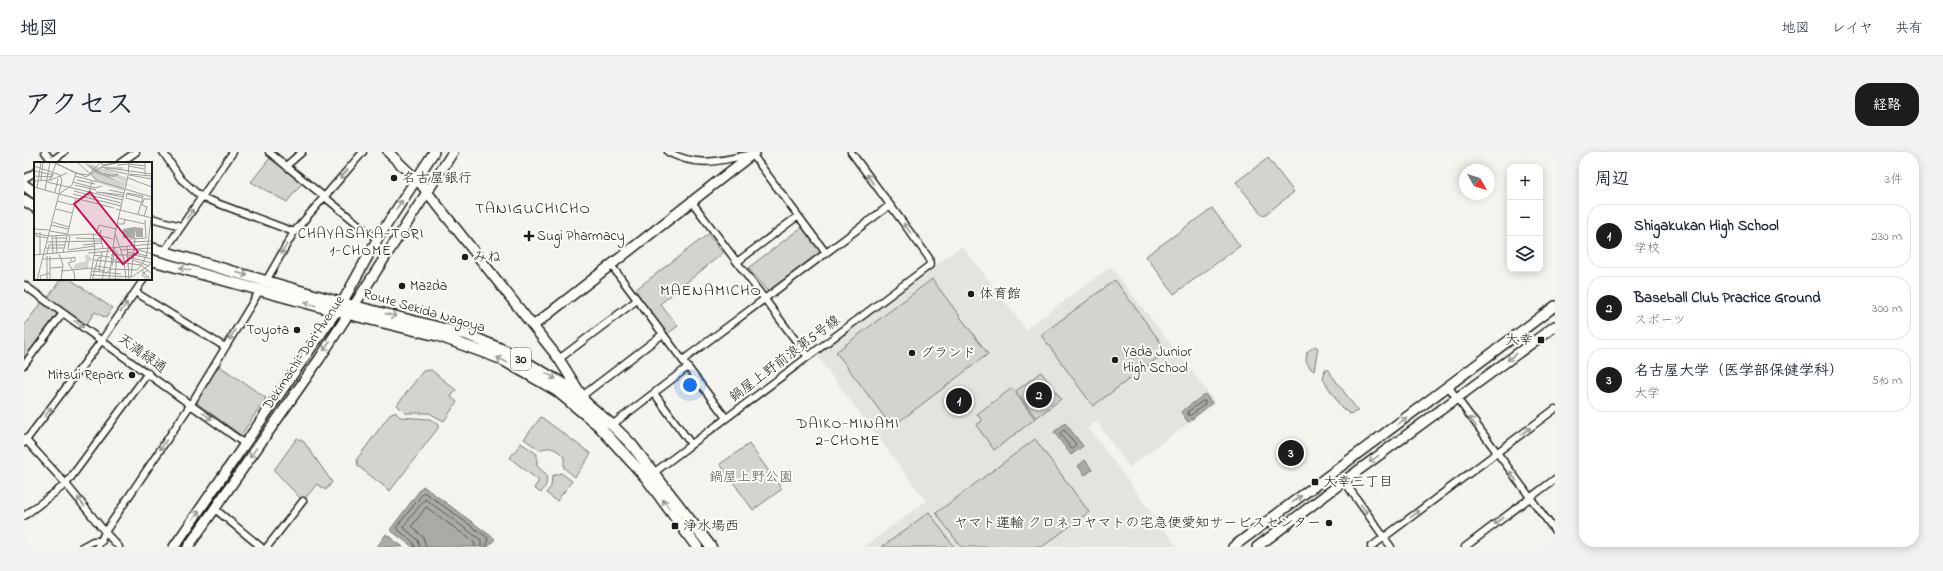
<!DOCTYPE html>
<html lang="ja">
<head>
<meta charset="utf-8">
<style>
  body { margin:0; font-family:"Indie Flower","Klee One",sans-serif; background:#f2f2f3; color:#1f2937 }
  .controls { position:absolute; right:12px; top:12px; display:grid; overflow:hidden; border-radius:8px; box-shadow:0 2px 10px #0003 }
  .controls button { width:36px; height:36px; display:grid; place-items:center; padding:0; border:0; border-bottom:1px solid #e0e1e3; background:#fff; color:#1f2937; font:20px sans-serif }
  .compass { position:absolute; left:1435px; top:12px; width:36px; height:36px; border-radius:50%; background:#fff; box-shadow:0 2px 10px #0003; rotate:129deg }
  .you { position:absolute; left:666px; top:233px; width:14px; height:14px; margin:-10px; border:3px solid #fff; border-radius:50%; background:#1a73e8; box-shadow:0 0 0 6px #1a73e833 }
  .badge { display:grid; place-items:center; width:26px; height:26px; border-radius:50%; background:#1c1c1c; color:#fff; font-size:13px; font-weight:700 }
  .pin { position:absolute; translate:-50% -50%; border:2px solid #fff; box-shadow:0 1px 4px #0006 }
  .list { margin:0; padding:0; list-style:none }
  h2 { display:flex; justify-content:space-between; align-items:center; height:52px; margin:0; padding:0 16px; font-size:17px }
  h2 small { font-size:13px; font-weight:400; color:#747a83 }
  .list li { display:grid; grid-template-columns:26px 1fr auto; gap:12px; align-items:center; box-sizing:border-box; height:64px; margin:0 8px 8px; padding:0 8px; border:1px solid #e0e1e3; border-radius:16px }
  .list b { display:block; font-size:15px; white-space:nowrap }
  .list p { margin:0; font-size:13px; white-space:nowrap; color:#747a83 }
  .list em { font-size:13px; font-style:normal; color:#747a83 }
  .icon { flex:none; width:22px; height:22px; fill:none; stroke:currentColor; stroke-width:2; stroke-linecap:round; stroke-linejoin:round }
  .map { position:relative; flex:none; width:1531px; height:395px; overflow:hidden; border-radius:16px }
  header { display:flex; align-items:center; gap:24px; box-sizing:border-box; height:56px; padding:0 20px; background:#fff; border-bottom:1px solid #e0e1e3 }
  header strong { font-size:19px }
  nav { display:flex; gap:22px; margin-inline-start:auto; font-size:14px }
  .intro { display:flex; align-items:center; justify-content:space-between; box-sizing:border-box; height:96px; padding:0 24px }
  h1 { margin:0; font-size:28px }
  .button { padding:10px 18px; border-radius:16px; background:#1c1c1c; color:#fff; font-size:14px; font-weight:700 }
  main { display:flex; gap:24px; padding:0 24px }
  aside { flex:1; background:#fff; border-radius:16px; box-shadow:0 2px 10px #0003 }
  .map>svg:first-child { display:block }
  .built { fill:#e4e3de }
  .green { fill:#d4d3cf; stroke:#787876 }
  .water { fill:#abaaa6; stroke:#72716f }
  .lines { fill:none; stroke-linecap:round; stroke-linejoin:round }
  .shore { stroke:#555553; stroke-width:1 }
  .street-casing { stroke:#1c1c1c; stroke-width:9 }
  .secondary-casing { stroke:#1c1c1c; stroke-width:12 }
  .primary-casing { stroke:#1c1c1c; stroke-width:13 }
  .street { stroke:#fdfcf7; stroke-width:6 }
  .secondary { stroke:#fdfcf7; stroke-width:9 }
  .primary { stroke:#fdfcf7; stroke-width:10 }
  .oneway { stroke:#989794 }
  .poi-dot { fill:#1c1c1c; stroke:#fdfcf7; stroke-width:1.5 }
  .labels { text-anchor:middle; dominant-baseline:central; stroke-width:4; stroke-linejoin:round; paint-order:stroke }
  .shield { fill:#fdfcf7; stroke:#605f5e; stroke-width:1 }
  .shield-label { font-size:13px; font-weight:bold; fill:#1c1c1c }
  .poi-label { font-size:14px; fill:#1c1c1c; stroke:#fdfcf7; text-anchor:start }
  .street-label { font-size:14px; fill:#1c1c1c; stroke:#fdfcf7 }
  .park-label { font-size:14px; fill:#5c5c5b; stroke:#fdfcf7 }
  .neighbourhood-label { font-size:15px; letter-spacing:1px; fill:#1c1c1c; stroke:#fdfcf7 }
  .quarter-label { font-size:16px; letter-spacing:1px; fill:#1c1c1c; stroke:#fdfcf7 }
  .inset-river { fill:none; stroke:#abaaa6; stroke-width:2 }
  .inset-road { fill:none; stroke:#9e9d9a; stroke-width:1 }
  .view { fill:#c2185b; fill-opacity:0.15; stroke:#c2185b; stroke-width:2 }
  .inset-edge { fill:none; stroke:#1c1c1c; stroke-width:2 }
</style>
</head>
<body>
<header>
<strong>地図</strong>
<nav><a>地図</a><a>レイヤ</a><a>共有</a></nav>
</header>
<div class="intro"><h1>アクセス</h1><a class="button">経路</a></div>
<main>
<div class="map">
<svg width="1531" height="395" viewBox="0 0 1531 395">
  <rect width="100%" height="100%" fill="#f4f3ee"/>
  <filter id="ink" filterUnits="userSpaceOnUse"><feTurbulence type="fractalNoise" baseFrequency=".025" numOctaves="2"/><feDisplacementMap in="SourceGraphic" scale="8" xChannelSelector="R" yChannelSelector="G"/><feConvolveMatrix kernelMatrix="1 2 1 2 8 2 1 2 1" color-interpolation-filters="sRGB"/></filter>
  <g filter="url(#ink)">
    <!-- built -->
    <path class="built" d="M938 94 1002 177 1087 115 1192 251 1105 315 1073 270 1064 275 1153 395H840L902 349 792 203Z"/>
    <!-- green -->
    <path class="green" d="M246 6 278 31 263 50 227 30Z
      M1244 6 1270 40 1239 64 1212 30Z
      M1188 56 1216 94 1150 142 1122 104Z
      M778 75 795 97 796 100 744 139 742 138 724 116Z
      M684 82 699 101 636 152 654 174 643 182 611 138Z
      M46 127 88 156 82 166 71 160 62 173 24 146 36 128Z
      M908 127 964 202 868 275 812 200Z
      M1091 128 1143 199 1069 254 1017 183Z
      M18 150 34 161 0 207V173Z
      M1291 194 1294 196 1290 218 1287 217 1282 209 1283 200Z
      M194 213 242 246 217 283 174 252 173 248Z
      M1301 217 1304 218 1334 259 1326 262 1317 255 1299 227Z
      M407 218 432 238 427 245 433 250 420 269 405 261H381L373 253 399 219Z
      M1017 220 1037 247 1012 266 992 239Z
      M988 236 1011 267 970 298 952 273 958 269 953 262Z
      M371 260 376 265 406 267 414 273V276L366 339 334 314 333 307 367 261Z
      M517 265 567 302 551 325 540 316V305C533 297 526 293 516 298L500 287Z
      M273 286 280 290 308 330 302 338 293 332 279 349 250 318Z
      M1011 287 1065 360 1018 395H937L912 361Z
      M497 291 513 302V314L523 323 522 333 517 341 510 336 515 329 486 306Z
      M725 292 758 337 729 358 696 312Z
      M537 321 548 329 533 349 522 341 527 335 528 324Z
      M905 360 930 395H858Z"/>
    <!-- water -->
    <path class="water" d="M1181 242 1188 251 1164 270 1157 260Z
      M1041 271 1059 294 1047 303 1030 280Z
      M1061 308 1068 318 1061 323 1054 314Z
      M399 334 471 387 464 395H389L366 378Z
      M362 382 379 395H353Z"/>
    <g class="lines">
      <!-- shore -->
      <path class="shore" d="M1179 249H1181V252L1167 263H1164V260Z
        M1040 278 1052 292 1049 296H1047L1036 282Z
        M391 395 389 390 372 376 400 340 464 386 462 395
        M396 395 394 388 379 375 401 347 457 388V395
        M402 395 399 385 388 374 402 355 450 390 451 395"/>
      <!-- street casing -->
      <g class="street-casing">
        <path id="street" d="M21 0 28 9
          M139 0 157 27 177 45 270 80
          M245 0 345 81 354 86
          M644 0C674 16 696 9 728 2L802 101
          M25 11 40 0
          M96 11 112 0
          M262 14 278 0
          M0 27 11 20
          M668 50 784 205
          M127 66 157 74
          M139 101 209 0
          M713 110 774 64
          M587 113 702 266
          M242 129 270 80 339 0
          M0 133 221 292
          M111 140 201 195
          M535 207 613 148
          M659 208 866 53
          M0 213 39 161
          M1424 234 1531 379
          M630 241 667 292
          M558 244 639 182
          M588 273 664 215
          M0 286 42 332 81 380 95 395
          M0 291 78 188 120 127
          M628 322 906 113 905 106 900 99 827 0
          M1320 329 1367 395
          M191 357 237 395
          M0 364 42 332 124 221
          M58 395 69 389H78
          M74 395 81 380 167 252 236 138
          M243 395 279 349
          M1347 395 1531 257
          M1441 395 1531 327"/>
      </g>
      <!-- secondary casing -->
      <g class="secondary-casing">
        <path id="secondary" d="M364 0 396 31 535 207 560 247
          M509 174 731 0
          M150 395 318 151 354 86 410 0
          M164 395 296 206 429 0
          M1209 395 1531 154
          M1233 395 1320 329 1531 174"/>
      </g>
      <!-- primary casing -->
      <g class="primary-casing">
        <path id="primary" d="M0 33 11 41
          M0 48 11 55
          M127 96 318 151 444 183 484 200 541 233 588 273 607 292 687 395
          M127 108 312 159 415 184 475 206 502 221 533 239 574 273 623 327 673 395"/>
      </g>
      <!-- street -->
      <use href="#street" class="street"/>
      <!-- secondary -->
      <use href="#secondary" class="secondary"/>
      <!-- primary -->
      <use href="#primary" class="primary"/>
    </g>
    <!-- one-way arrows -->
    <defs><path id="oneway-shaft" d="M-6 0H5M1.5-3L5.5 0L1.5 3" fill="none" stroke-width="1.6" stroke-linecap="round" stroke-linejoin="round"/></defs>
    <g class="oneway">
      <use href="#oneway-shaft" transform="translate(320 22) rotate(131)"/>
      <use href="#oneway-shaft" transform="translate(846 27) rotate(-127)"/>
      <use href="#oneway-shaft" transform="translate(375 53) rotate(-57)"/>
      <use href="#oneway-shaft" transform="translate(166 62) rotate(-55)"/>
      <use href="#oneway-shaft" transform="translate(883 76) rotate(-127)"/>
      <use href="#oneway-shaft" transform="translate(260 97) rotate(120)"/>
      <use href="#oneway-shaft" transform="translate(161 117) rotate(-165)"/>
      <use href="#oneway-shaft" transform="translate(218 122) rotate(16)"/>
      <use href="#oneway-shaft" transform="translate(286 152) rotate(-164)"/>
      <use href="#oneway-shaft" transform="translate(100 155) rotate(-55)"/>
      <use href="#oneway-shaft" transform="translate(367 163) rotate(14)"/>
      <use href="#oneway-shaft" transform="translate(55 172) rotate(35)"/>
      <use href="#oneway-shaft" transform="translate(208 183) rotate(121)"/>
      <use href="#oneway-shaft" transform="translate(303 194) rotate(123)"/>
      <use href="#oneway-shaft" transform="translate(1488 205) rotate(144)"/>
      <use href="#oneway-shaft" transform="translate(478 208) rotate(-154)"/>
      <use href="#oneway-shaft" transform="translate(527 224) rotate(32)"/>
      <use href="#oneway-shaft" transform="translate(24 260) rotate(-53)"/>
      <use href="#oneway-shaft" transform="translate(183 264) rotate(36)"/>
      <use href="#oneway-shaft" transform="translate(1378 269) rotate(-37)"/>
      <use href="#oneway-shaft" transform="translate(1449 270) rotate(-126)"/>
      <use href="#oneway-shaft" transform="translate(1502 279) rotate(-37)"/>
      <use href="#oneway-shaft" transform="translate(139 293) rotate(124)"/>
      <use href="#oneway-shaft" transform="translate(229 301) rotate(124)"/>
      <use href="#oneway-shaft" transform="translate(1350 307) rotate(144)"/>
      <use href="#oneway-shaft" transform="translate(1489 324) rotate(-127)"/>
      <use href="#oneway-shaft" transform="translate(1273 347) rotate(-37)"/>
      <use href="#oneway-shaft" transform="translate(57 350) rotate(-128)"/>
      <use href="#oneway-shaft" transform="translate(642 352) rotate(-126)"/>
      <use href="#oneway-shaft" transform="translate(1340 357) rotate(55)"/>
      <use href="#oneway-shaft" transform="translate(1391 362) rotate(-37)"/>
      <use href="#oneway-shaft" transform="translate(172 363) rotate(-55)"/>
      <use href="#oneway-shaft" transform="translate(1475 369) rotate(143)"/>
    </g>
  </g>
  <!-- markers -->
  <g class="poi-dot">
    <circle cx="370" cy="26" r="4"/>
    <path d="M503 78h4v4h4v4h-4v4h-4v-4h-4v-4h4z"/>
    <circle cx="441" cy="105" r="4"/>
    <circle cx="378" cy="134" r="4"/>
    <circle cx="947" cy="142" r="4"/>
    <circle cx="273" cy="178" r="4"/>
    <rect x="1513" y="184" width="8" height="8" rx="2"/>
    <circle cx="888" cy="201" r="4"/>
    <circle cx="1091" cy="208" r="4"/>
    <circle cx="108" cy="223" r="4"/>
    <rect x="1287" y="326" width="8" height="8" rx="2"/>
    <circle cx="1305" cy="371" r="4"/>
    <rect x="647" y="370" width="8" height="8" rx="2"/>
  </g>
  <g class="labels">
    <!-- shield labels -->
    <rect class="shield" x="487" y="196" width="20" height="22" rx="3"/>
    <g class="shield-label">
      <text x="497" y="207">30</text>
    </g>
    <!-- poi labels -->
    <g class="poi-label">
      <text x="378" y="26">名古屋銀行</text>
      <text x="513" y="84">Sugi Pharmacy</text>
      <text x="449" y="105">みね</text>
      <text x="386" y="134">Mazda</text>
      <text x="955" y="142">体育館</text>
      <text x="265" y="178" text-anchor="end">Toyota</text>
      <text x="1509" y="188" text-anchor="end">大幸</text>
      <text x="1099" y="200">Yada Junior<tspan x="1099" dy="16">High School</tspan></text>
      <text x="896" y="201">グランド</text>
      <text x="100" y="223" text-anchor="end">Mitsui Repark</text>
      <text x="1299" y="330">大幸三丁目</text>
      <text x="1297" y="371" text-anchor="end">ヤマト運輸 クロネコヤマトの宅急便愛知サービスセンター</text>
      <text x="659" y="374">浄水場西</text>
    </g>
    <!-- street labels -->
    <g class="street-label">
      <text transform="translate(400 159) rotate(16)">Route Sekida Nagoya</text>
      <text transform="translate(280 201) rotate(-56)">Dekimachi-Dōri Avenue</text>
      <text transform="translate(118 202) rotate(36)">天満緑通</text>
      <text transform="translate(761 207) rotate(-37)">鍋屋上野前浪第5号線</text>
    </g>
    <!-- park labels -->
    <g class="park-label">
      <text x="727" y="325">鍋屋上野公園</text>
    </g>
    <!-- neighbourhood labels -->
    <g class="neighbourhood-label">
      <text x="337" y="82">CHAYASAKA-TORI<tspan x="337" dy="17">1-CHOME</tspan></text>
      <text x="824" y="272">DAIKO-MINAMI<tspan x="824" dy="17">2-CHOME</tspan></text>
    </g>
    <!-- quarter labels -->
    <g class="quarter-label">
      <text x="509" y="57">TANIGUCHICHO</text>
      <text x="687" y="139">MAENAMICHO</text>
    </g>
  </g>
  <!-- overview -->
  <g transform="translate(10 10)">
    <rect width="118" height="118" fill="#f4f3ee"/>
    <path d="M52 0 93 16 92 21 59 6ZM59 9 91 22 89 29 62 20 56 11ZM51 93H54L59 98 55 99 54 106 39 107 41 102 52 99Z" fill="#d4d3cf"/>
    <path d="M49 0 82 18 118 32 62 11ZM100 65 109 66V75H102L101 66V76H89V67Z" fill="#abaaa6"/>
    <path class="inset-river" d="M70 12 80 14 84 12"/>
    <path class="inset-road" d="M18 0 52 15 69 4 87 0M20 0 41 11M43 0 64 19 118 35M67 0 68 3 86 0M95 2 111 4M83 3 95 2M0 4 26 13M95 4 110 7M67 5 118 12M70 6H89M71 7 93 12M0 9 20 13M95 12 118 14M95 13 118 17M111 13V0M0 14 19 15M41 14 63 20M94 16 118 25M7 18 9 0M16 18 22 1M43 18 61 22M0 19 17 18 33 11M13 20 89 38M39 20 61 26 68 24M41 23 62 28M0 25 25 32M3 26 7 0M11 28 16 0M75 28 90 31M40 29 87 41M21 30 24 17M62 30 90 33M25 31 28 18 26 13M55 31 58 19M69 31 89 35M25 32 80 46M39 32 87 44M93 32 109 36M23 39 39 43M22 47 38 51M82 47 118 56M104 52 109 35V34L93 31 92 36 107 40M110 54 113 45 108 43 110 37H118M84 56 111 62M18 60 35 65M83 62H90L91 57M17 63 34 67M0 67 15 68M67 68 66 74 75 85M16 69 33 72M0 71 14 74 59 72 79 77M3 71 2 74 13 76M62 72 65 63 82 67M22 73 23 92M18 74 19 92M18 76H32M42 76 67 77 69 86M13 80 67 79M97 80 118 79M49 83 68 81M97 83 96 77 112 76 111 58M93 84 95 118M11 86H30M34 87 36 73M102 87 118 92M34 88 60 84M87 88 118 86M93 90 114 94M29 91 42 36M54 91 77 89M6 92V70M13 92 15 83H31M25 92 29 103 27 118M0 93 118 82M60 93 76 95M77 93H100L118 97M13 94V118M94 95 118 101M76 96 88 101M9 97 37 96M60 98 90 101M99 98 115 104M37 99V96L41 95V99L34 101 40 110 41 118M91 101 107 103 118 112M62 104 76 106M78 104 81 86M16 106 29 105M108 108 118 101M27 109 58 106 71 109M58 109 87 112M65 109 68 90M71 112 76 107 103 108 109 101 113 91 117 56M57 113 98 115 108 108 109 111H110L111 112 112 114 115 115 114 118 108 113 111 110 114 108M97 115 101 77M59 117H88M3 118 25 32 38 23 42 11 54 13 67 0M7 118 6 114 16 111M16 118V94M56 118 61 87 59 72M58 118 64 96 67 95M68 118 74 86M75 118 81 72M81 118 83 89M92 118 90 98 81 71 94 14 95 0"/>
    <path class="view" d="M56 30 104 90 89 102 40 42Z"/>
    <rect width="118" height="118" class="inset-edge"/>
  </g>
</svg>
<div class="controls">
<button>+</button>
<button>−</button>
<button><svg class="icon" aria-label="layers" viewBox="0 0 24 24"><path d="M12 4l9 5-9 5-9-5zM3 14l9 5 9-5"/></svg></button>
</div>
<svg class="compass" viewBox="-18 -18 36 36"><path d="M0-13l5 13h-10z" fill="#e53935"/><path d="M0 13l5-13h-10z" fill="#747a83"/></svg>
<div class="you"></div>
<div class="pin badge" style="left:935px;top:249px">1</div>
<div class="pin badge" style="left:1015px;top:243px">2</div>
<div class="pin badge" style="left:1267px;top:301px">3</div>
</div>
<aside>
<h2>周辺<small>3件</small></h2>
<ul class="list">
<li><span class="badge">1</span><div><b>Shigakukan High School</b><p>学校</p></div><em>230 m</em></li>
<li><span class="badge">2</span><div><b>Baseball Club Practice Ground</b><p>スポーツ</p></div><em>300 m</em></li>
<li><span class="badge">3</span><div><b>名古屋大学（医学部保健学科）</b><p>大学</p></div><em>510 m</em></li>
</ul>
</aside>
</main>
</body>
</html>
